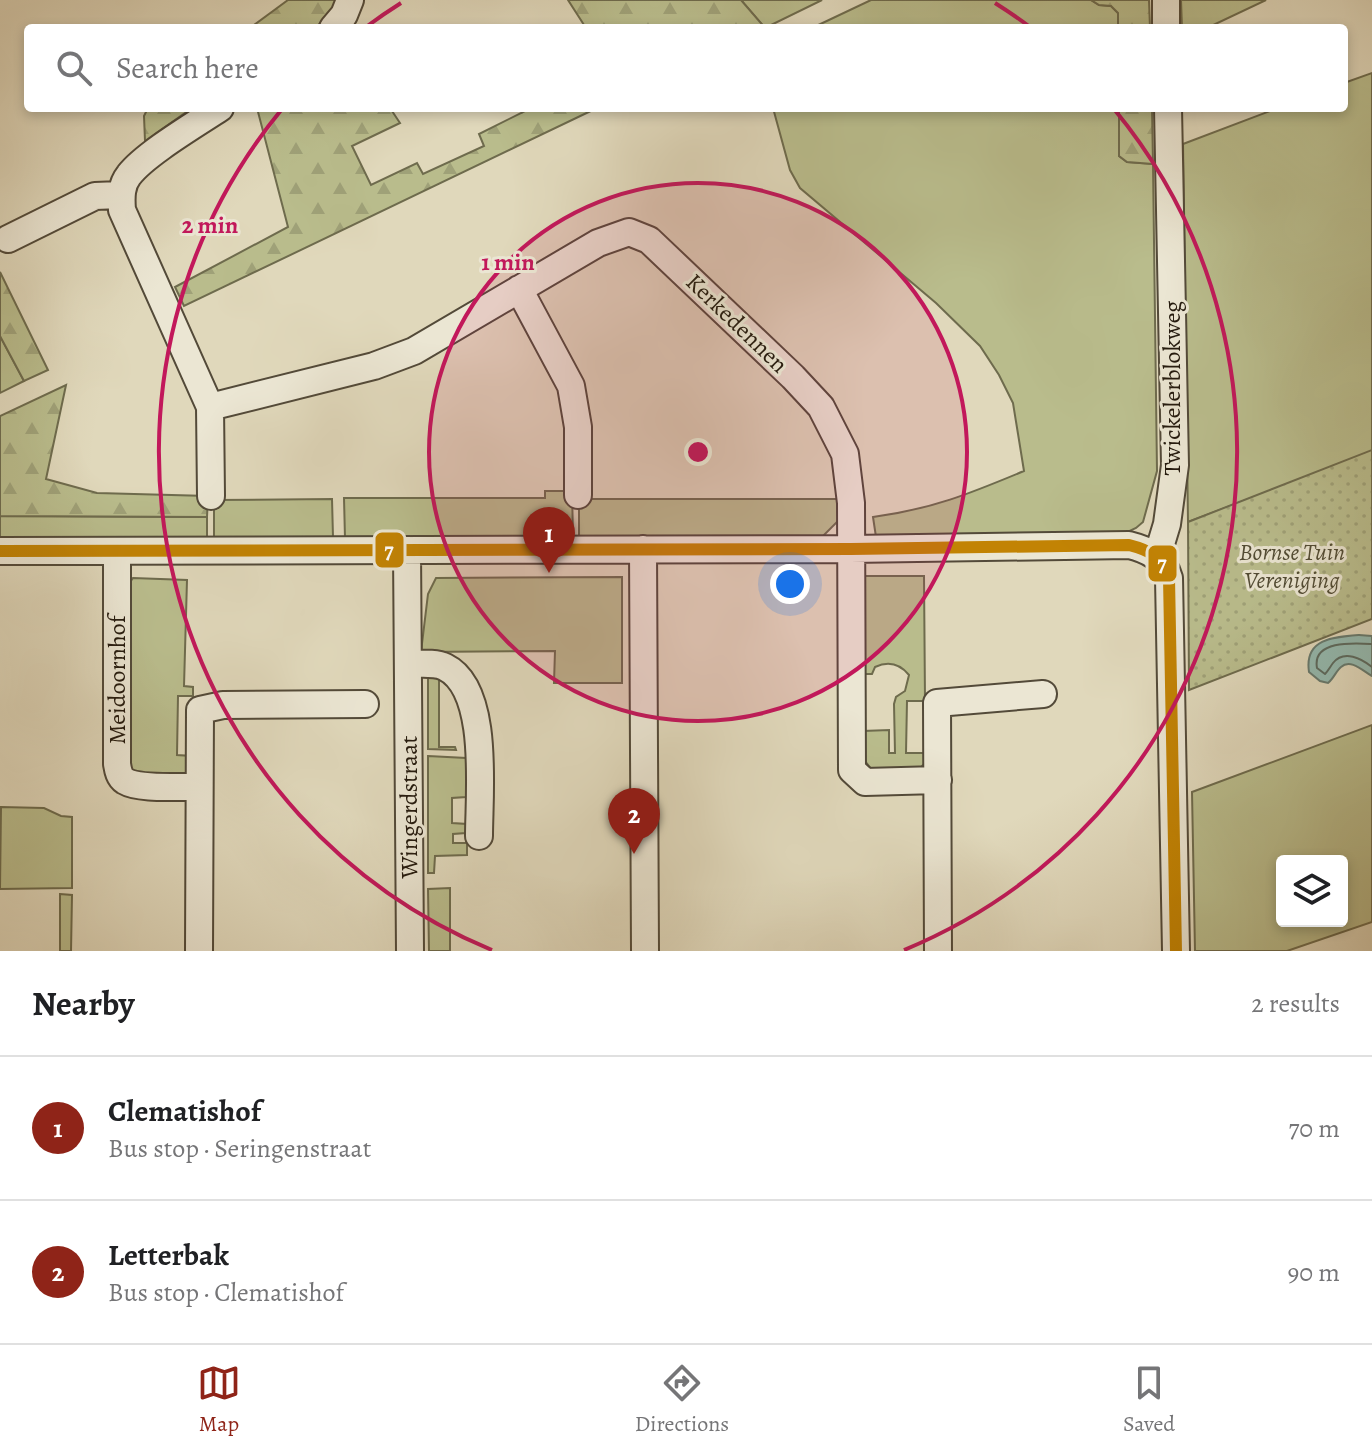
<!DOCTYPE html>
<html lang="en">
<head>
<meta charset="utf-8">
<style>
  body { margin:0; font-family:Alegreya,serif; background:#f6f6f6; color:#202124 }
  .controls { position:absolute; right:24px; bottom:24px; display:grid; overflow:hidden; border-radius:8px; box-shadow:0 4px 12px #0003 }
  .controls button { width:72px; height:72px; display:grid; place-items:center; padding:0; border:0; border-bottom:2px solid #e0e0e0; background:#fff; color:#202124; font:40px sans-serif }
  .you { position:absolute; left:790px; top:584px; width:28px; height:28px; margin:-20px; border:6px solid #fff; border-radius:50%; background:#1a73e8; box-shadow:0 0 0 12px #1a73e833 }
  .badge { display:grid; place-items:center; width:52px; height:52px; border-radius:50%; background:#8f2418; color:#fff; font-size:26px; font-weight:700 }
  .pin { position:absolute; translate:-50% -66px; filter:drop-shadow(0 2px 4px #0008) }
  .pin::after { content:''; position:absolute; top:42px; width:28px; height:24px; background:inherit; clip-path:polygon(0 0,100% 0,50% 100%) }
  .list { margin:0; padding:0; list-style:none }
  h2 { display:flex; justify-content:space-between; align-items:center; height:104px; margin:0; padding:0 32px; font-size:34px }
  h2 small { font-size:26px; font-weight:400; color:#757577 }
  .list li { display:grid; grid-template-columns:52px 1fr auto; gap:24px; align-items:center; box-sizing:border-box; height:144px; padding:0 32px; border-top:2px solid #e0e0e0 }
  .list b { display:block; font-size:30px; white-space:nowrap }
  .list p { margin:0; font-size:26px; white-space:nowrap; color:#757577 }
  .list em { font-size:26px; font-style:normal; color:#757577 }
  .icon { flex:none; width:44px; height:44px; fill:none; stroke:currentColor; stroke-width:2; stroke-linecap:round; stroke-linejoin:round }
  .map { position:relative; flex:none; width:1372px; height:951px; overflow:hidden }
  .search { position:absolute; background:#fff; box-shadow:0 4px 12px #0003; left:24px; right:24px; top:24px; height:88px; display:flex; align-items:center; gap:20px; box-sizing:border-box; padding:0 28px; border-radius:8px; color:#757577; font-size:30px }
  .sheet { height:392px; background:#fff }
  nav { display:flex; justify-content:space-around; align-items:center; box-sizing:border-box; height:112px; border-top:2px solid #e0e0e0; background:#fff; font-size:22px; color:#757577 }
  nav a { display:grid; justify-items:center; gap:4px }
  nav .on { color:#8f2418 }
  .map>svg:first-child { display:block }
  .green { fill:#b9bc8c; stroke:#6e6b4d; stroke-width:2; fill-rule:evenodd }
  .forest { fill:url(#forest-firs); stroke:#6e6b4d; stroke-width:2 }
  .garden { fill:url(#garden-dots); stroke:#6e6b4d; stroke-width:2 }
  .water { fill:#94bab0; stroke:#677a6f; stroke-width:2 }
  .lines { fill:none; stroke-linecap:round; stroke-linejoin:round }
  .shore { stroke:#5c6a5f; stroke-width:2 }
  .street-casing { stroke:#534a39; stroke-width:30 }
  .street { stroke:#ebe6d3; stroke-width:26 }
  .bus-1-casing { stroke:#ebe6d3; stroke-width:18 }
  .bus-1 { stroke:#c28304; stroke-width:12 }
  .ring { fill:none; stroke:#c2185b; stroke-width:4 }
  .labels { text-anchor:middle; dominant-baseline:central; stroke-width:6; stroke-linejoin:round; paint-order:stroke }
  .street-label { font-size:24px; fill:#241a0e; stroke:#ebe6d3 }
  .park-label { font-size:24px; font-style:italic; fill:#514b34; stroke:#ebe6d3 }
  .centre { fill:#c2185b; stroke:#ebe6d3; stroke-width:4 }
  .ring-label { font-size:24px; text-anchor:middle; font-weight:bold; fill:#c2185b; stroke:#ebe6d3; stroke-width:6; stroke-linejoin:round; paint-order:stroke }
  .line-badge { stroke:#ebe6d3; stroke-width:3 }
  .badge-label { font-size:22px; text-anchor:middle; font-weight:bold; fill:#fff }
</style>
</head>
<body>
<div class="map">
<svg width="1372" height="951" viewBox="0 0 1372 951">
  <defs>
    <pattern id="forest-firs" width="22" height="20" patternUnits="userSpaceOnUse" patternTransform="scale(2)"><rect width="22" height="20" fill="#b9bc8c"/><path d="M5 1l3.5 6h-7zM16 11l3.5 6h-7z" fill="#9fa178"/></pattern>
    <pattern id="garden-dots" width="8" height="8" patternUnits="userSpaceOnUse" patternTransform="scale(2)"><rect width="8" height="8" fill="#b9bc8c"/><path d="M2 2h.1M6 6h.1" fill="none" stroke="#9fa178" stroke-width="1.8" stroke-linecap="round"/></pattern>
  </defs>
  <rect width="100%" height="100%" fill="#e0d8bb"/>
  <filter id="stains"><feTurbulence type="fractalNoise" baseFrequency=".0025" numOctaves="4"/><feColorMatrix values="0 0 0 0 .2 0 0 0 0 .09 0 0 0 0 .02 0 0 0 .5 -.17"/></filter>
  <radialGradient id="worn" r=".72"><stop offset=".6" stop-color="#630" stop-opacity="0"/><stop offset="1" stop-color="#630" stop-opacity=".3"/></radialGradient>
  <!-- green -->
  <path class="green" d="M741 0H822L765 28Z
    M871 0H1091L1099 5 1111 6 1118 13V28H812Z
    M1181 0H1266L1207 28H1182Z
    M1372 73V452L1188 522 1183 144 1278 108H1344V83Z
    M773 108H1119V156L1127 162 1153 164 1157 471 1143 522 1136 528 1117 537H876L873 517C932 509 969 494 1024 471L1013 403 999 375 980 346 936 303 800 188 790 170Z
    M0 336 24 381 0 393Z
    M545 491H572L573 536 345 538 344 498H545Z
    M332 499 333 537 214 538V500Z
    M579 499H839L842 517 823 536H579Z
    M0 516 207 517V538L0 539Z
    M864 576H924L925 701H907L906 753H925L924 764 918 770H872L865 761 863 731 889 730V753H895L894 704 896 697 905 691 909 675C900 664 888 661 875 667L872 674H862Z
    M622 577V683H554L555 651 421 652 428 594 436 578Z
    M133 578 187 580 184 686 193 687V696H178L177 755 192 756 191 767 181 778 134 773 130 768 128 585Z
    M428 673H439V747H455L456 750 428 749Z
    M1372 725V922L1287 951H1195L1192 792ZM1282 861H1342V921H1282Z
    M428 756 466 758V797L452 798V823L467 824 466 833 453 834V843H467V855L435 856 434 873H428Z
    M1 807 44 808 61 816 72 817V888L0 889Z
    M450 888V951H429L428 889Z
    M60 894 72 895 71 951H60Z"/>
  <!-- forest -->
  <path class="forest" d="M288 0H338L334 15 313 28H250Z
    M568 0H741L765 28H586Z
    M1091 0H1149L1150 28H1118V13L1111 6 1099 5Z
    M148 108H192L145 141 144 116Z
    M257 108H390L400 123 352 146 371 185 417 163 423 174 484 146 479 134 531 108H597L184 306 175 287 288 227Z
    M1119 108H1152L1153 164 1127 162 1119 156Z
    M0 272 48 370 24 381 0 336Z
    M66 385 46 479 97 493 208 496 207 517 0 516V416Z"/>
  <!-- garden -->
  <path class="garden" d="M1372 450V619L1189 690 1188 522Z"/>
  <!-- water -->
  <path class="water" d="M1359 635 1372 636V676C1364 672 1351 658 1341 667 1336 671 1334 678 1328 683L1320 681 1309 672C1304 639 1333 637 1359 635Z"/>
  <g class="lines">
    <!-- shore -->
    <path class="shore" d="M1372 644C1354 643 1312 640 1317 668L1325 674C1328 671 1330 667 1333 663 1344 649 1362 659 1372 667"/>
    <!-- street casing -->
    <g class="street-casing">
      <path id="street" d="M1166 0V28
        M333 28 344 15 350 0
        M8 239 95 196 120 195
        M519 289 571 386 578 427V495
        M210 407 374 366 414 351 598 243 629 232 649 240 793 377 821 407 845 454 851 503 852 770 865 782 938 780
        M211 496 210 407 122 210C121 197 121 185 129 175 145 154 196 124 220 108
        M643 549 645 951
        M407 550 410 951
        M0 551 851 549 1129 545C1149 550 1163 557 1169 578L1176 951
        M117 551V764C118 770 119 777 125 781 140 790 180 786 198 787
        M1157 557 1167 524 1175 465 1168 108
        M408 664C419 664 435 662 445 667 490 689 479 792 479 836
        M199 951 200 710 223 705 365 704
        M938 951 937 703 1043 694"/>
    </g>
    <!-- street -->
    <use href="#street" class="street"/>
    <!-- bus-1 casing -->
    <g class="bus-1-casing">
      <path id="bus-1" d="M0 551 851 549 1129 545C1149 550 1163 557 1169 578L1176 951"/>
    </g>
    <!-- bus-1 -->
    <use href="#bus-1" class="bus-1"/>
  </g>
  <!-- distance rings -->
  <circle cx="698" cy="452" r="269" fill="#c2185b" fill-opacity=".12"/>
  <g class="ring">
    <circle cx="698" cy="452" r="269"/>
    <path d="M492 950A539 539 0 0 1 282 109M366 27A539 539 0 0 1 401 3M995 3A539 539 0 0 1 1030 27M1114 109A539 539 0 0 1 904 950"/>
  </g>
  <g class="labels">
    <!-- street labels -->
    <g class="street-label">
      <text transform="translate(737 323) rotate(44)">Kerkedennen</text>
      <text transform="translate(1172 388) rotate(-90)">Twickelerblokweg</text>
      <text transform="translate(117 680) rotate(-90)">Meidoornhof</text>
      <text transform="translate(409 807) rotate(-90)">Wingerdstraat</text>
    </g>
    <!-- park labels -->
    <g class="park-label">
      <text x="1292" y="552">Bornse Tuin<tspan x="1292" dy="28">Vereniging</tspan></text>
    </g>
  </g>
  <circle cx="698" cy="452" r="12" class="centre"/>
  <g class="ring-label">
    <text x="210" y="233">2 min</text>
    <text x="508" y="270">1 min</text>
  </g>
  <g class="line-badge">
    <rect x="374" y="531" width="31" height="38" rx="8" fill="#c28304"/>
    <rect x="1147" y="544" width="31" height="39" rx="8" fill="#c28304"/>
  </g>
  <g class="badge-label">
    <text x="389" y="558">7</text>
    <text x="1162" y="571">7</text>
  </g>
  <rect width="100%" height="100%" filter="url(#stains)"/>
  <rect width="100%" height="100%" fill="url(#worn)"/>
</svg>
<div class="controls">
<button><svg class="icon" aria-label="layers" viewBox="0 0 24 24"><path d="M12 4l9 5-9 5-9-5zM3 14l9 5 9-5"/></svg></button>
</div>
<div class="you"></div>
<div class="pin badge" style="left:549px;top:573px">1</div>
<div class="pin badge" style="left:634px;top:854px">2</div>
<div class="search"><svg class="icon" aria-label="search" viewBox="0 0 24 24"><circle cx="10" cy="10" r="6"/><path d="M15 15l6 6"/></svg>Search here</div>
</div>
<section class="sheet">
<h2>Nearby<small>2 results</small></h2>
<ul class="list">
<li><span class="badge">1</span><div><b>Clematishof</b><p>Bus stop · Seringenstraat</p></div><em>70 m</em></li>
<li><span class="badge">2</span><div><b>Letterbak</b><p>Bus stop · Clematishof</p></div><em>90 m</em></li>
</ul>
</section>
<nav>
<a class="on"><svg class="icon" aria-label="map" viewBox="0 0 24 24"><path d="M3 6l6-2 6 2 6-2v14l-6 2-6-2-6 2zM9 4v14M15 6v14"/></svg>Map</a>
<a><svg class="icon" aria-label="directions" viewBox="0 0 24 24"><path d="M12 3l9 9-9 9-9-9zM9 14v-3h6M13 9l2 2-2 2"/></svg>Directions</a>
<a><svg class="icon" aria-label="saved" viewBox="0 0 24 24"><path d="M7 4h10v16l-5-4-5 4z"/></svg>Saved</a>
</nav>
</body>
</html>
